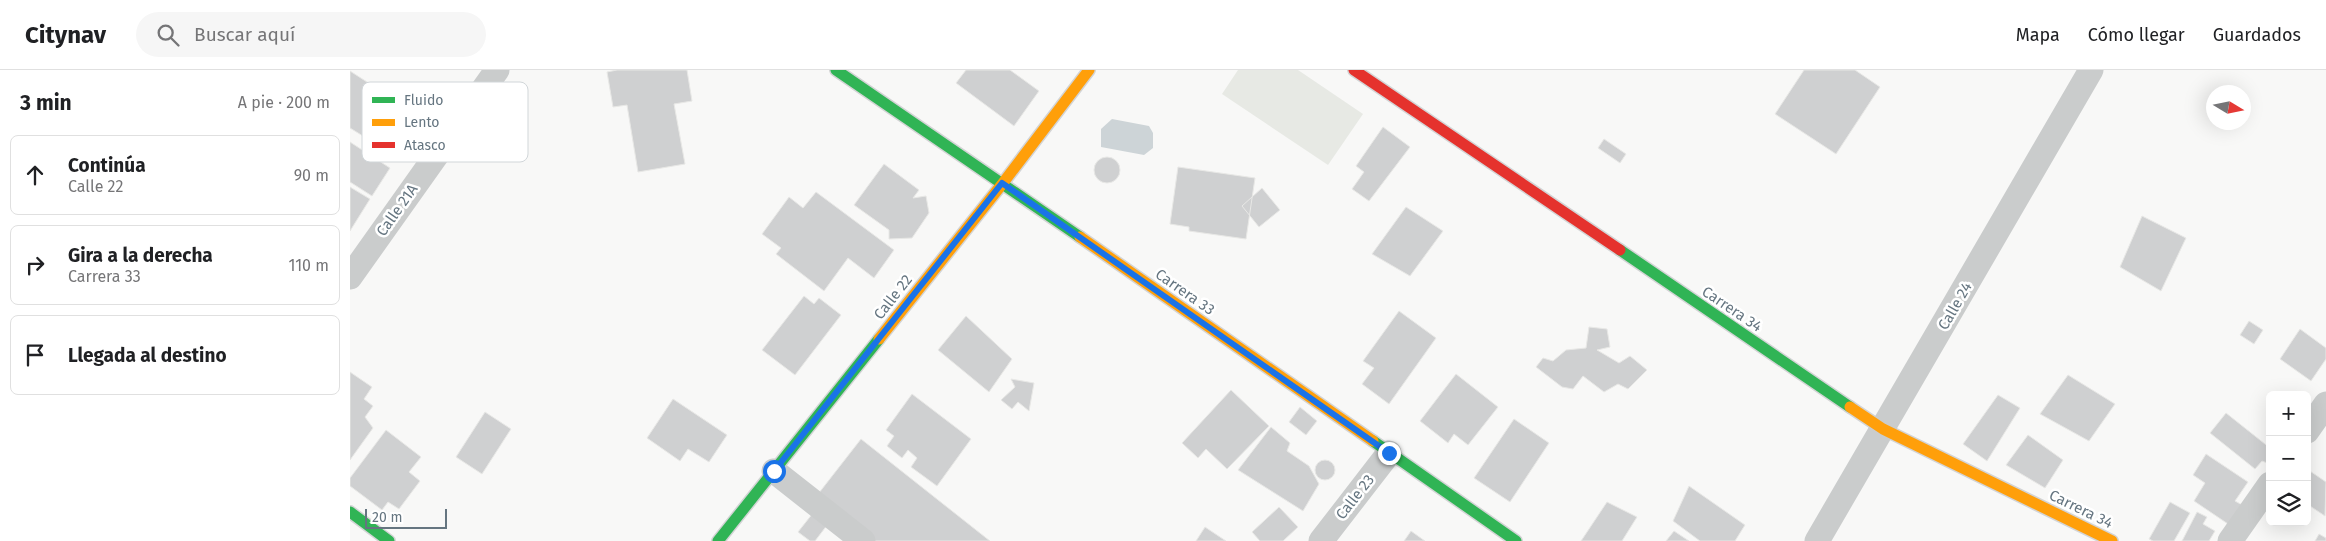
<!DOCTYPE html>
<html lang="es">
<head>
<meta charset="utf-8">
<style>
  body { margin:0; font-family:"Fira Sans",sans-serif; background:#f6f6f6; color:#202124 }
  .controls { position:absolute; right:15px; bottom:15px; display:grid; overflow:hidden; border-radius:8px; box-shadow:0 5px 20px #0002 }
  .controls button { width:45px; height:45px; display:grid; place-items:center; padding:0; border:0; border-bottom:1px solid #e0e0e0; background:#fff; color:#202124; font:25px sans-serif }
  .compass { position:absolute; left:1856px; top:15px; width:45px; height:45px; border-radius:50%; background:#fff; box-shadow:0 5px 20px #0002; rotate:100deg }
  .scale { position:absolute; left:15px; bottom:12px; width:82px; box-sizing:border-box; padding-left:5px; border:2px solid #657580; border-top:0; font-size:14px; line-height:18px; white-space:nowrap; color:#657580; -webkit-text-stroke:4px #fff; paint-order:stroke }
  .stop { position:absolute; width:15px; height:15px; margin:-11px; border:4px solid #1a73e8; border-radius:50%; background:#fff }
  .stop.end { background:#1a73e8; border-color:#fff; box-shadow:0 1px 5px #0008 }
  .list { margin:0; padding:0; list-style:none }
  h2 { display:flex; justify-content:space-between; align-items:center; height:65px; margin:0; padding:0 20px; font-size:21px }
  h2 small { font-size:16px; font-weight:400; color:#757577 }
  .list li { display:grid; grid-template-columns:32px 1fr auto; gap:15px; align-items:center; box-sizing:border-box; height:80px; margin:0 10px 10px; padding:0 10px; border:1px solid #e0e0e0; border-radius:8px }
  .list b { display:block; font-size:19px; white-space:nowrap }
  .list p { margin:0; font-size:16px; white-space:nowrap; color:#757577 }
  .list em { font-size:16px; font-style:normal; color:#757577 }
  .icon { flex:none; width:28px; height:28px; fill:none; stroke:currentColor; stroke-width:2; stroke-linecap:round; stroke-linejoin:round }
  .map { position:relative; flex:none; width:1976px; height:471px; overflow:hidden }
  header { display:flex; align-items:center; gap:30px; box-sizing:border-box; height:70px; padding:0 25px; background:#fff; border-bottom:1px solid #e0e0e0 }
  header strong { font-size:24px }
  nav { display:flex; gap:28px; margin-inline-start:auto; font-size:18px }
  .search { width:350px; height:45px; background:#f6f6f6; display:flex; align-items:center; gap:12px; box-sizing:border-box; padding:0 18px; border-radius:28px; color:#757577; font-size:19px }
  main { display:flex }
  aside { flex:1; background:#fff }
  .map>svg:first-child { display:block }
  .green { fill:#e7e9e4 }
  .water { fill:#cdd4d7 }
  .building { fill:#cfd0d1; stroke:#e8e8e6 }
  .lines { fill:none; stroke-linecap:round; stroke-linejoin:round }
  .fast-casing { stroke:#d3d4d5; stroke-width:14 }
  .slow-casing { stroke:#d3d4d5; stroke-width:14 }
  .jam-casing { stroke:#d3d4d5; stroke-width:14 }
  .street { stroke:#cacccc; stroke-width:25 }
  .fast { stroke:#30b455; stroke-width:11 }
  .slow { stroke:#ff9f0a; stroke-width:11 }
  .jam { stroke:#e5322d; stroke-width:11 }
  .route { stroke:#1a73e8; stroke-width:6 }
  .labels { text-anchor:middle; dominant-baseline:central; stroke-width:5; stroke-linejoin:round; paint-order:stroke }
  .street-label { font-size:15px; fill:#657580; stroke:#fff }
  .key { fill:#fff; stroke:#d1d6d9; stroke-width:1 }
  .key-label { font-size:14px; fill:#657580 }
</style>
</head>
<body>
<header>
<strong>Citynav</strong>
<div class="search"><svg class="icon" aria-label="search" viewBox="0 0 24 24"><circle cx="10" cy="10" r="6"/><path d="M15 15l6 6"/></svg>Buscar aquí</div>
<nav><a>Mapa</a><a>Cómo llegar</a><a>Guardados</a></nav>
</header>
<main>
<aside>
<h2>3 min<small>A pie · 200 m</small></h2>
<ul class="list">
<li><svg class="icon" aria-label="ahead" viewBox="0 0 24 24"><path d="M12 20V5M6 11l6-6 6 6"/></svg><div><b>Continúa</b><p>Calle 22</p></div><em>90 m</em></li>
<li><svg class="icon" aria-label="right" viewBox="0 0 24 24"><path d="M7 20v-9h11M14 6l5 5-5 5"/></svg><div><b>Gira a la derecha</b><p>Carrera 33</p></div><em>110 m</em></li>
<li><svg class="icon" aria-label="arrive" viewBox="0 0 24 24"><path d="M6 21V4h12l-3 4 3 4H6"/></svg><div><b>Llegada al destino</b></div></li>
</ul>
</aside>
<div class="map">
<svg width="1976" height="471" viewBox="0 0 1976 471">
  <rect width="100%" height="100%" fill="#f8f8f7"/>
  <!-- green -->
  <path class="green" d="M888 0H948L1013 44 978 95 872 24Z"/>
  <!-- water -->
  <path class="water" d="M762 49 799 56 803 63V78L794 85 751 77V59Z"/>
  <!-- building -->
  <path class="building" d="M267 0H337L342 31 324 34 335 94 288 102 277 35 263 37 257 2Z
    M616 0H660L689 21 664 56 606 13Z
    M1454 0H1505L1530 17 1486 84 1425 44Z
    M0 1 62 41 37 81 0 58Z
    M1033 57 1060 77 1019 131 1002 119 1014 102 1006 96Z
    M1254 69 1276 84 1270 93 1248 78Z
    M0 72 40 98 22 126 0 112Z
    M744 100a13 13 0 1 1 26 0a13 13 0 1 1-26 0Z
    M534 94 569 120 563 128 576 126 579 143 562 168 539 169V160L504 135Z
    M828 97 905 108 896 169 839 161V157L820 154Z
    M0 117 20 129 0 161Z
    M912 118 930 140 909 157 892 136Z
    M466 122 544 180 524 208 498 188 474 221 426 184 431 178 412 164 439 127 453 138Z
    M1056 137 1093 161 1060 206 1022 184Z
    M1792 146 1836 168 1811 221 1770 197Z
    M454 226 464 234 469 228 491 245 445 305 412 280Z
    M1049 241 1086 268 1039 334 1012 314 1024 298 1013 291Z
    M616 246 662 289 639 322 588 280Z
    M1899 251 1913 260 1904 274 1890 265Z
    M1239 257 1257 259 1260 277 1247 280 1269 293 1280 286 1297 300 1278 319 1268 314 1254 322 1233 306 1223 319 1212 317 1186 297 1193 288 1203 291 1216 280 1236 278Z
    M1950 259 1976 278V289L1961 311 1930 289Z
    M0 302 22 317 14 329 23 336 15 347 23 358 0 390Z
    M1106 304 1148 337 1118 375 1104 364 1098 373 1070 351Z
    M1718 305 1765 334 1739 371 1690 344Z
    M661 309 684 313 679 341 668 332 662 339 651 330 665 317Z
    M881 320 919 356 877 399 856 379 848 388 832 373Z
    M562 324 621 369 587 416 561 397 567 388 558 380 552 388 537 376 544 366 536 360Z
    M1648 325 1670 338 1637 391 1613 374Z
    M323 329 377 365 359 392 338 379 330 391 297 368Z
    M950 337 967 351 956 365 939 352Z
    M135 342 161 359 132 404 106 387Z
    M1876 343 1920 378V394L1912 391 1905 399 1860 363Z
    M1164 349 1199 373 1160 432 1124 408Z
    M921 357 940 373 937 381 959 396 969 414 953 441 888 400Z
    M36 360 71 387 59 402 70 411 49 439 38 432 32 440 0 416V408Z
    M1678 365 1713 390 1695 418 1656 395Z
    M511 369 640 471H523L465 428Z
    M1856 384 1898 412 1885 431 1894 436 1881 456 1844 431 1855 413 1843 405Z
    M965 400a10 10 0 1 1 20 0a10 10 0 1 1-20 0Z
    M1957 399 1976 412 1975 446 1957 434Z
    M1339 416 1395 455 1385 471H1350L1323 451Z
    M1257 432 1287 447 1272 471H1231Z
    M1820 432 1840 443 1824 471H1803L1799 469Z
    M929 437 948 457 933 471H910L902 462Z
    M1847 442 1857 447 1853 454 1865 461 1859 471H1832Z
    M463 443 478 454 465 471H460L448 462Z
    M855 457 876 471H846Z
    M1061 461 1075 471H1054Z
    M1324 461 1339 471H1316Z
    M1969 464 1976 468V471H1965Z"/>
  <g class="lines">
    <!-- fast casing -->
    <g class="fast-casing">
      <path id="fast" d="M486 0 730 167
        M1270 180 1500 337
        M1023 371 1166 471
        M0 442 39 471
        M368 471 529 269"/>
    </g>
    <!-- slow casing -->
    <g class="slow-casing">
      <path id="slow" d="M730 167 1023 371
        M529 269 653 113 739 0
        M1500 337 1533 359 1762 471"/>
    </g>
    <!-- jam casing -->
    <g class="jam-casing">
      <path id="jam" d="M1004 0 1270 180"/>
    </g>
    <!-- street -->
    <path class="street" d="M0 207 147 0
      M1957 361 1976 334
      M424 401 513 471
      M971 471 1039 383
      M1467 471 1741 0
      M1880 471 1920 414"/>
    <!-- fast -->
    <use href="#fast" class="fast"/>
    <!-- slow -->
    <use href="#slow" class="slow"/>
    <!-- jam -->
    <use href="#jam" class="jam"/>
  </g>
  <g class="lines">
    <!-- route -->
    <path class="route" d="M424 401 652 113 1039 383"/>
  </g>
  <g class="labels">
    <!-- street labels -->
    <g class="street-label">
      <text transform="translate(47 140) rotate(-55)">Calle 21A</text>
      <text transform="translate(835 222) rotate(35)">Carrera 33</text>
      <text transform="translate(543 227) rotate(-52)">Calle 22</text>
      <text transform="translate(1605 236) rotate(-60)">Calle 24</text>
      <text transform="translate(1382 239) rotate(34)">Carrera 34</text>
      <text transform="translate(1005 427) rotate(-52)">Calle 23</text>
      <text transform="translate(1731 439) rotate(26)">Carrera 34</text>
    </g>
  </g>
  <!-- legend -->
  <rect x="12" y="12" width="166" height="80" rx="8" class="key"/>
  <rect x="22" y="27" width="23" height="6" fill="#30b455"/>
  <rect x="22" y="49" width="23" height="7" fill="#ff9f0a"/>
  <rect x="22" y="72" width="23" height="6" fill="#e5322d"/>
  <g class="key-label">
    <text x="54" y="35">Fluido</text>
    <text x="54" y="57">Lento</text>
    <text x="54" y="80">Atasco</text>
  </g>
</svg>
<div class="controls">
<button>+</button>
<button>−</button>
<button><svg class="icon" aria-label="layers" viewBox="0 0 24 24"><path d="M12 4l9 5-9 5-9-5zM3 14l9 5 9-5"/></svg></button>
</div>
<svg class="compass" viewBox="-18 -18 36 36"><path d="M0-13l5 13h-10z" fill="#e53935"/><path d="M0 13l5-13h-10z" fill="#757577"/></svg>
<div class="scale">20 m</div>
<div class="stop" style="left:424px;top:401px"></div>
<div class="stop end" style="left:1039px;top:383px"></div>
</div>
</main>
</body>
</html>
